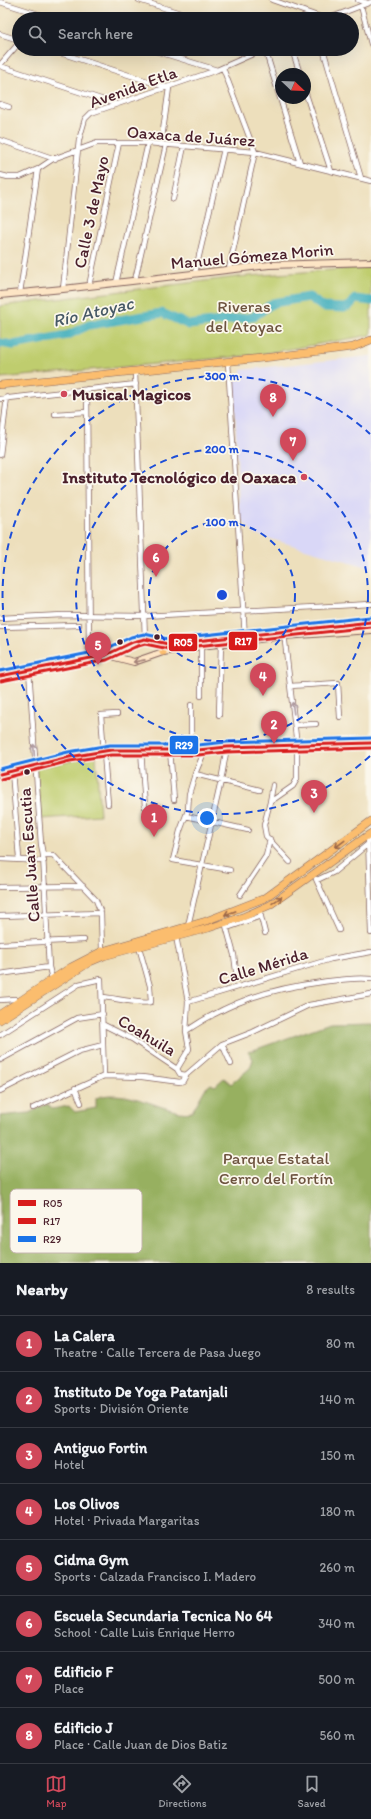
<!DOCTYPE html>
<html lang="en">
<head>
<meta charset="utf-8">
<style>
  body { margin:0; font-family:Itim,sans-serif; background:#242831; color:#f1f3f6 }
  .compass { position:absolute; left:275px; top:68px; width:36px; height:36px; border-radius:50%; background:#171b24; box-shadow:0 4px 16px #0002; rotate:113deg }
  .you { position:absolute; left:207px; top:818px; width:14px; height:14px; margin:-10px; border:3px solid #fff; border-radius:50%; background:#1a73e8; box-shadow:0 0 0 6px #1a73e833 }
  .badge { display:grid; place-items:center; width:26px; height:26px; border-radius:50%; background:#d1495b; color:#fff; font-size:13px; font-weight:700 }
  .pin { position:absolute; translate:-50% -33px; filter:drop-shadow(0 1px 2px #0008) }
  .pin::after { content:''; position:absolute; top:21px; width:14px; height:12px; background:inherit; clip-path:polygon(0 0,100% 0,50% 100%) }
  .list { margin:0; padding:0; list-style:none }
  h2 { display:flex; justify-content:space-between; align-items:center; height:52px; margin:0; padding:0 16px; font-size:17px }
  h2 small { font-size:13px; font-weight:400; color:#9ea1a6 }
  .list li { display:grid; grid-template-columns:26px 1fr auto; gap:12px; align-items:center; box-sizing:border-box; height:56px; padding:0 16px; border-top:1px solid #363941 }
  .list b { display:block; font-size:15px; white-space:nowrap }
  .list p { margin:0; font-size:13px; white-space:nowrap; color:#9ea1a6 }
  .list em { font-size:13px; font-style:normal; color:#9ea1a6 }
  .icon { flex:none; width:22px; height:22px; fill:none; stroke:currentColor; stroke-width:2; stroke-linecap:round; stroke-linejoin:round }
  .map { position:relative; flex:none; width:371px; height:1263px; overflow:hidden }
  .search { position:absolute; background:#171b24; box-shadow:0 4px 16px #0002; left:12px; right:12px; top:12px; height:44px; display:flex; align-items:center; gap:10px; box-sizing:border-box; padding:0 14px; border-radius:22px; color:#9ea1a6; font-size:15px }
  .sheet { height:500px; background:#171b24 }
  nav { display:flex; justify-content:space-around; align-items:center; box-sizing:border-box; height:56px; border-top:1px solid #363941; background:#171b24; font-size:11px; color:#9ea1a6 }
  nav a { display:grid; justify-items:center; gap:2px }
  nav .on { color:#d1495b }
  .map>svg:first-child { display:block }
  .built { fill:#d9d7f7 }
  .green { fill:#bfcd6e; stroke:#84764c }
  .forest { fill:#97b061; stroke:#706846 }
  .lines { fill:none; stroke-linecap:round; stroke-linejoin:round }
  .river { stroke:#3faebc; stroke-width:9 }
  .street-casing { stroke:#83625e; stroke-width:6 }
  .secondary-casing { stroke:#83625e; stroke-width:8 }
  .primary-casing { stroke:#83625e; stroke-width:8 }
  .street { stroke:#fff; stroke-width:4.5 }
  .secondary { stroke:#fde5c5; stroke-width:6 }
  .primary { stroke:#fbbd6e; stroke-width:7 }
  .bus-1-casing { stroke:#fbf7ec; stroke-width:6 }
  .bus-2-casing { stroke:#fbf7ec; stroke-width:6 }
  .bus-3-casing { stroke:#fbf7ec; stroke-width:6 }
  .bus-1 { stroke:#d81b1b; stroke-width:3 }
  .bus-2 { stroke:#d81b1b; stroke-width:3 }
  .bus-3 { stroke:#1a73e8; stroke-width:3 }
  .oneway { stroke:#a48278 }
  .oneway2 { stroke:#ae9aa0 }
  .oneway3 { stroke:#9a6649 }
  .ring { fill:none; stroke:#1d4ed8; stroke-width:2; stroke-dasharray:7 5 }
  .poi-dot { fill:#d1495b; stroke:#fbf7ec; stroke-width:1.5 }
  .bus-dot { fill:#4a1f2b; stroke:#fbf7ec; stroke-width:1.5 }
  .labels { text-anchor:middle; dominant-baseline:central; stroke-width:3.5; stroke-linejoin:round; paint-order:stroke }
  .street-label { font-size:17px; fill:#4a1f2b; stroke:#fbf7ec }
  .park-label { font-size:17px; fill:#6d533f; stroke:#fbf7ec }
  .poi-label { font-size:17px; font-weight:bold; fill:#4a1f2b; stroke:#fbf7ec; text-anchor:start }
  .water-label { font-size:18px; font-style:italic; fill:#465865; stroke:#fbf7ec }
  .key { fill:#fbf7ec; stroke:#c6b6b2; stroke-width:1 }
  .key-label { font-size:11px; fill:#4a1f2b }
  .centre { fill:#1d4ed8; stroke:#fbf7ec; stroke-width:2 }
  .ring-label { font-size:12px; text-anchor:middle; font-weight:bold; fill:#1d4ed8; stroke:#fbf7ec; stroke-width:3.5; stroke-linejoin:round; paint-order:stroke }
  .line-badge { stroke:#fbf7ec; stroke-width:1.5 }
  .badge-label { font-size:11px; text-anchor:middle; font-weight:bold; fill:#fff }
</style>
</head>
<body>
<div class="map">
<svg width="371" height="1263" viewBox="0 0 371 1263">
  <rect width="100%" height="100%" fill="#fbf7ec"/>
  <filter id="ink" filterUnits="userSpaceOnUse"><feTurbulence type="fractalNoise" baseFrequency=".025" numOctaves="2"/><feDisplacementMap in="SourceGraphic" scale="8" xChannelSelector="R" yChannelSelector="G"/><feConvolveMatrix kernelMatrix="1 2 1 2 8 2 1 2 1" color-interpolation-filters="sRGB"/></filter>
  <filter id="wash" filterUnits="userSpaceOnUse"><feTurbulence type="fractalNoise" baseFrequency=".012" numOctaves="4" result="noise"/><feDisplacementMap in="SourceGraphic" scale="16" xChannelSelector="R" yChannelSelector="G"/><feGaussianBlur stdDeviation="0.9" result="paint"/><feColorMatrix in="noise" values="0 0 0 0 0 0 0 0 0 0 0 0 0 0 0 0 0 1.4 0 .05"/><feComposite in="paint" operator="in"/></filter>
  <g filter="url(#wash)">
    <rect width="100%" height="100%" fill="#eddfbc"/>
    <!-- built -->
    <path class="built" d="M371 356V568L254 534 241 519 239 511 234 380 242 379 241 370Z"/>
    <!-- green -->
    <path class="green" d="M371 267V335L255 355 0 378V306L237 277Z
      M96 756 100 815 40 819 36 768Z"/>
    <!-- forest -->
    <path class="forest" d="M371 1022V1263H0V1116L29 1113 47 1104 52 1109 69 1106 75 1112 96 1108V1098C116 1090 142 1100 162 1107 174 1110 180 1114 192 1112L205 1089 211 1084 215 1086 224 1078 231 1084 250 1068 253 1059 248 1052 330 1023Z"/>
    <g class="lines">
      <!-- river -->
      <path class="river" d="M0 343 13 345 68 335 89 325 162 313 189 325 253 317 273 303 309 297 323 307 344 308 349 306 355 299 371 301"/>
    </g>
  </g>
  <g filter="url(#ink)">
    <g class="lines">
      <!-- street casing -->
      <g class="street-casing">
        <path id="street" d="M139 0 199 19
          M272 0 326 19
          M358 0 367 3
          M0 2 54 19
          M361 6 371 44
          M327 19 371 2
          M0 34 19 40
          M48 49 169 88 161 145
          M149 49 217 70
          M265 49 300 163
          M292 49 300 74
          M323 49 361 178
          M0 65 19 43
          M0 66 116 104
          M223 68 255 152 229 269
          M305 91 331 171
          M0 104 9 107
          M0 140 55 159
          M0 175 8 177H20L38 169 53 159 97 143H148L255 152 371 181
          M173 199 184 146
          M195 273 224 149
          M135 280 166 145
          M116 283 148 143
          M89 286 119 143
          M63 289 79 140 85 119 91 113 217 70 264 49
          M20 293 38 169
          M228 362 245 638
          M135 372 145 639
          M87 389 89 658
          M0 399 136 384
          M55 414 87 412
          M0 455 7 397
          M0 618 63 615 144 616 371 604
          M0 627 79 625
          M284 633 297 746V779L293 786 270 802 264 825 266 836 290 862
          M201 646V696
          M29 670 41 844 43 855 49 967
          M290 686 338 683 340 717
          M219 715 221 643
          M295 725 316 724
          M141 750 145 807
          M170 750 174 800
          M191 750V705
          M205 750 195 774 189 794 188 810 180 831 173 860 230 870
          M12 771 19 858
          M195 774 260 790
          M270 802 273 785
          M108 804 101 715 117 714
          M186 816 248 830
          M368 835 371 933
          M43 855H53L96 900 101 913 102 951
          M0 859 44 861
          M316 879 339 930
          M317 880 334 872 368 844
          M0 887 83 886
          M240 895 266 856 270 839
          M260 913 265 933
          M0 916 101 913
          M225 922 234 955 237 979
          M188 926 221 781 227 747
          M227 928 261 916
          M176 936 188 1002 186 1031 189 1049 177 1069 180 1074 186 1075 222 1044 253 1032 309 1005 371 994
          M0 944 84 940
          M0 974 49 967 52 979
          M103 997C114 998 144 1005 151 1002L150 986 139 947
          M0 1000 15 999
          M188 1002 331 959 371 952
          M104 1025 132 1039 177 1069
          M186 1031C231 1001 269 989 322 982 338 980 355 977 371 979
          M0 1035 79 984 101 979 104 1076
          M222 1044 231 1064
          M0 1060 77 1018 103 1014
          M75 1088 81 1103
          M0 1091 79 1051 103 1045
          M33 1108 104 1076 142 1077 180 1082 183 1081 186 1075"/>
      </g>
      <!-- secondary casing -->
      <g class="secondary-casing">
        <path id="secondary" d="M0 295 63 289 269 265 371 262
          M107 655 134 662 163 652 201 646 284 636 371 630
          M0 676 106 655 133 642 145 639 168 644 371 622
          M0 774C36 765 73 753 111 750 149 747 188 753 227 747L371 743"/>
      </g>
      <!-- primary casing -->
      <g class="primary-casing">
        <path id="primary" d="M0 385 272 357 353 347 371 340
          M163 643V652
          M0 1014 71 967 102 951 206 921 265 898 371 821
          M0 1020 90 962 104 956 209 928 245 916 270 905 371 833"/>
      </g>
      <!-- street -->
      <use href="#street" class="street"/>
      <!-- secondary -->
      <use href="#secondary" class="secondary"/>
      <!-- primary -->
      <use href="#primary" class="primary"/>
      <!-- bus-1 casing -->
      <g class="bus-1-casing">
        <path id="bus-1" d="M0 676 106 655 133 642 145 639 168 644 371 622
          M0 774 69 757 111 750H198L227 747 371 743"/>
      </g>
      <!-- bus-2 casing -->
      <g class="bus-2-casing">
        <path id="bus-2" d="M1 681 107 660 135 647 145 644 169 649 371 627
          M1 779 70 761 111 755H198L227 752 371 748"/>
      </g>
      <!-- bus-3 casing -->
      <g class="bus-3-casing">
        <path id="bus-3" d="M0 671 104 650 131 637 144 634 168 639 370 617
          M0 769 68 752 110 745H198L227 742 371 738"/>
      </g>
      <!-- bus-1 -->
      <use href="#bus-1" class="bus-1"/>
      <!-- bus-2 -->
      <use href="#bus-2" class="bus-2"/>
      <!-- bus-3 -->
      <use href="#bus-3" class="bus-3"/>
    </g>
    <!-- one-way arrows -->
    <defs><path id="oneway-shaft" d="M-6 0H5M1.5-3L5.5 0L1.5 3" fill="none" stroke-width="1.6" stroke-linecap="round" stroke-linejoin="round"/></defs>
    <use class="oneway" href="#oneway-shaft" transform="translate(139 661) rotate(169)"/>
    <g class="oneway2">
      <use href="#oneway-shaft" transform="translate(293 708) rotate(-97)"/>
      <use href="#oneway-shaft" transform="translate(34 750) rotate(-94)"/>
    </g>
    <g class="oneway3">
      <use href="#oneway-shaft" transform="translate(340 844) rotate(143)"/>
      <use href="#oneway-shaft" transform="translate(277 900) rotate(-35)"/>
      <use href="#oneway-shaft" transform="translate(230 913) rotate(160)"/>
    </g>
  </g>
  <!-- distance rings -->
  <g class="ring">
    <circle cx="222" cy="595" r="73"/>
    <circle cx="222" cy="595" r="146"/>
    <path d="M370 756A219 219 0 1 1 370 434"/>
  </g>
  <!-- markers -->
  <g class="poi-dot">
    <circle cx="64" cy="394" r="4"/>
    <circle cx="304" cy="477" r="4"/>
  </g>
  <g class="bus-dot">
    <circle cx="157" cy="637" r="3.5"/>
    <circle cx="120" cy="642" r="3.5"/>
    <circle cx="27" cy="772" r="3.5"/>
  </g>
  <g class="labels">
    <!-- street labels -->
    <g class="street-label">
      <text transform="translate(133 87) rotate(-20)">Avenida Etla</text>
      <text transform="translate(191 136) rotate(4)">Oaxaca de Juárez</text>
      <text transform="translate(91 212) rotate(-78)">Calle 3 de Mayo</text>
      <text transform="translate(252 256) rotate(-5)">Manuel Gómeza Morin</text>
      <text transform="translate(29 855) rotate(-94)">Calle Juan Escutia</text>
      <text transform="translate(263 966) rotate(-17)">Calle Mérida</text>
      <text transform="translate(147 1035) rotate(31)">Coahuila</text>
    </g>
    <!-- park labels -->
    <g class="park-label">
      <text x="244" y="306">Riveras<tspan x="244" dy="20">del Atoyac</tspan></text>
      <text x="276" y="1158">Parque Estatal<tspan x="276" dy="20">Cerro del Fortín</tspan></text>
    </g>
    <!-- poi labels -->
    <g class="poi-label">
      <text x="72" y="394">Musical Magicos</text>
      <text x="296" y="477" text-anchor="end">Instituto Tecnológico de Oaxaca</text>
    </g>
    <!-- water labels -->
    <g class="water-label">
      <text transform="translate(93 312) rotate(-13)">Río Atoyac</text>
    </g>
  </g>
  <!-- legend -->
  <rect x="10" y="1189" width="132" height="64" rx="6" class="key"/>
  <rect x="18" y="1200" width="18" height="6" fill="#d81b1b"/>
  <rect x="18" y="1218" width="18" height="6" fill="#d81b1b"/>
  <rect x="18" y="1236" width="18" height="6" fill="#1a73e8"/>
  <g class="key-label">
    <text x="43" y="1207">R05</text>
    <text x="43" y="1225">R17</text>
    <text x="43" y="1243">R29</text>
  </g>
  <circle cx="222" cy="595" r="6" class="centre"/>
  <g class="ring-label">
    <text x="222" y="380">300 m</text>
    <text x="222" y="453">200 m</text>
    <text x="222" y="526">100 m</text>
  </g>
  <g class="line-badge">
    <rect x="228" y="631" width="30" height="20" rx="4" fill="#d81b1b"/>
    <rect x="168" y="633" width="30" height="19" rx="4" fill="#d81b1b"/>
    <rect x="169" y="735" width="30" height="20" rx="4" fill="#1a73e8"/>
  </g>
  <g class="badge-label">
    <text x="243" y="645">R17</text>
    <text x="183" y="646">R05</text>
    <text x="184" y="749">R29</text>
  </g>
</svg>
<svg class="compass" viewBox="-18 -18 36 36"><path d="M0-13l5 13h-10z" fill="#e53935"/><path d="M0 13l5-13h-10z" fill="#9ea1a6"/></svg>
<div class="you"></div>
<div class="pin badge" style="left:154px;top:837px">1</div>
<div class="pin badge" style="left:274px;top:744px">2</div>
<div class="pin badge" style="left:314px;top:813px">3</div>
<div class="pin badge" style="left:263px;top:696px">4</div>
<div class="pin badge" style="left:98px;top:665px">5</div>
<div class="pin badge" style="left:156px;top:577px">6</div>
<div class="pin badge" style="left:293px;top:461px">7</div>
<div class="pin badge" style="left:273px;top:417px">8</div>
<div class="search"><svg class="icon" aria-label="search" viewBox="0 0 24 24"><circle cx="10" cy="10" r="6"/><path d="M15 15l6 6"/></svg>Search here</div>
</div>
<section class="sheet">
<h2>Nearby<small>8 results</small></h2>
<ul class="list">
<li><span class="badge">1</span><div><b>La Calera</b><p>Theatre · Calle Tercera de Pasa Juego</p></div><em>80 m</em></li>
<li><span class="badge">2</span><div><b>Instituto De Yoga Patanjali</b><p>Sports · División Oriente</p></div><em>140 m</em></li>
<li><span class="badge">3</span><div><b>Antiguo Fortin</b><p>Hotel</p></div><em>150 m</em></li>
<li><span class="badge">4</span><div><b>Los Olivos</b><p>Hotel · Privada Margaritas</p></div><em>180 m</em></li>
<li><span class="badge">5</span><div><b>Cidma Gym</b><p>Sports · Calzada Francisco I. Madero</p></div><em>260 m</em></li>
<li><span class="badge">6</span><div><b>Escuela Secundaria Tecnica No 64</b><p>School · Calle Luis Enrique Herro</p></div><em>340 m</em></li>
<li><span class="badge">7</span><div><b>Edificio F</b><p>Place</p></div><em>500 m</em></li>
<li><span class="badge">8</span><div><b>Edificio J</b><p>Place · Calle Juan de Dios Batiz</p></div><em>560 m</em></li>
</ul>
</section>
<nav>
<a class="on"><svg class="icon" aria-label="map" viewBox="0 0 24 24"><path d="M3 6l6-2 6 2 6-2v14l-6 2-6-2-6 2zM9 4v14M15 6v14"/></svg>Map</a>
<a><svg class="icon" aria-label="directions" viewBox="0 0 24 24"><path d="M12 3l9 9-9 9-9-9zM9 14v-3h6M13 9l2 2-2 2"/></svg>Directions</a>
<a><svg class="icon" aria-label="saved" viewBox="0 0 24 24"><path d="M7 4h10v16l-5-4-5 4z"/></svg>Saved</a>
</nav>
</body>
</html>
